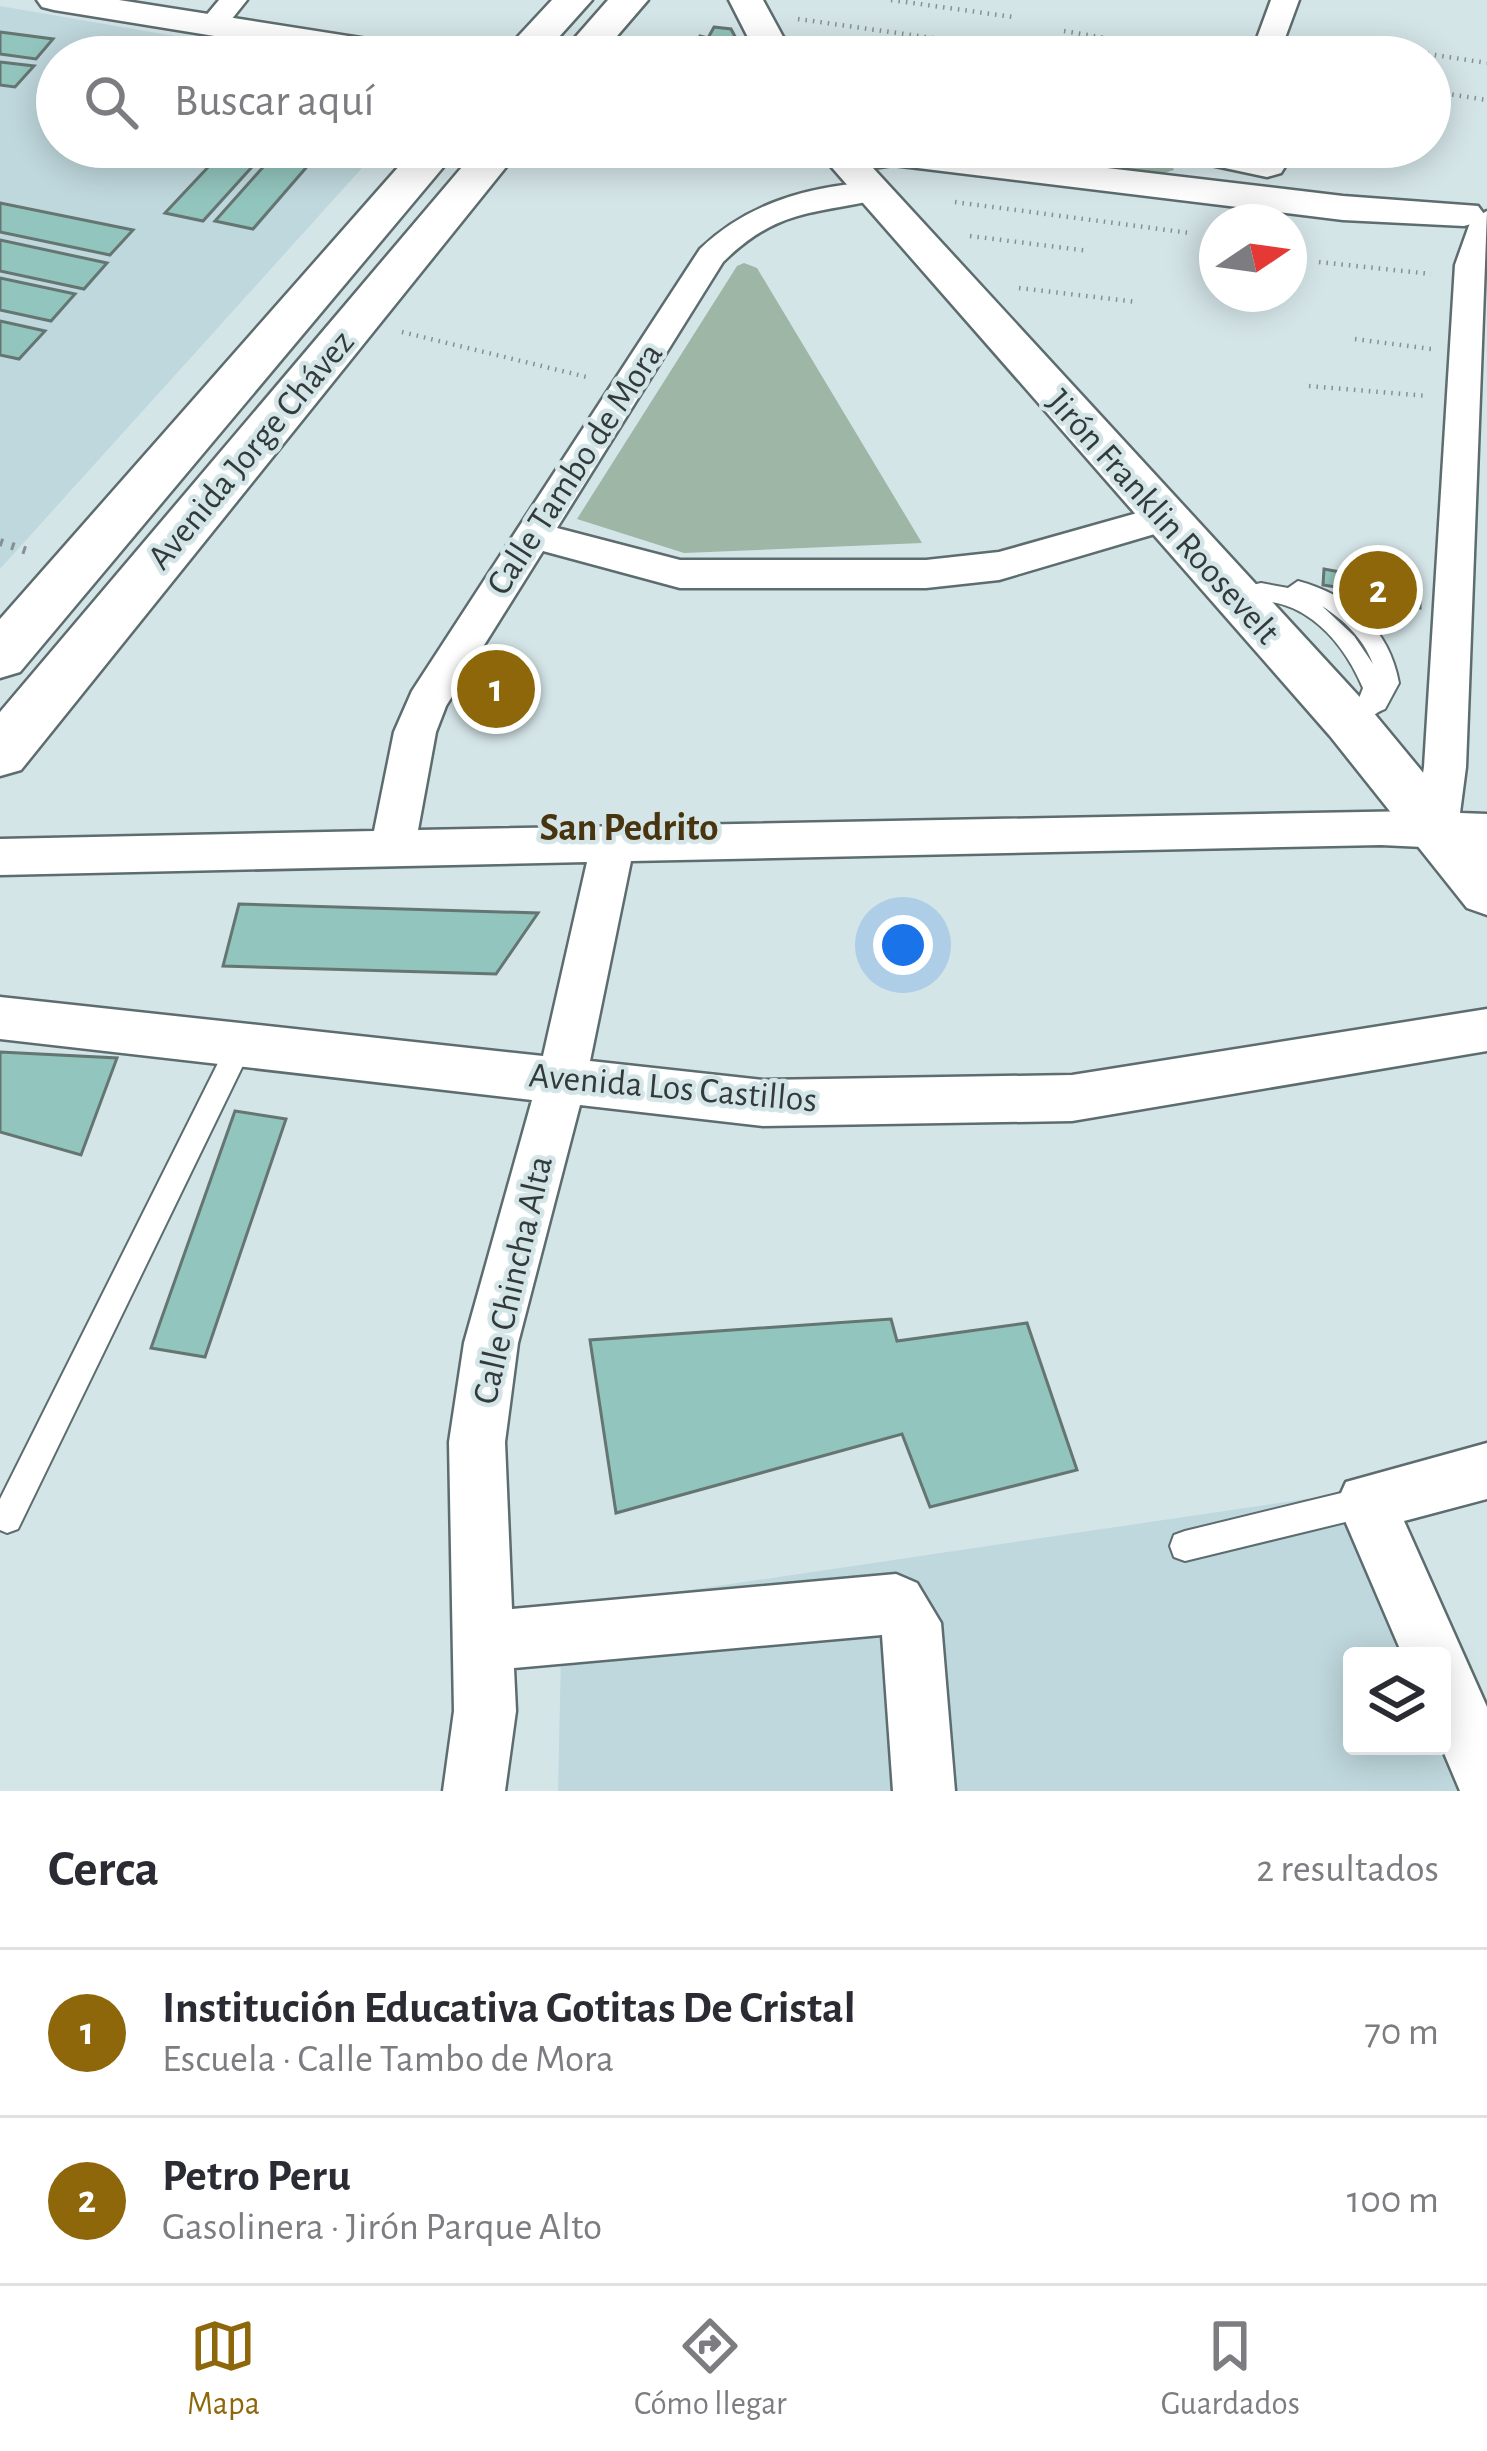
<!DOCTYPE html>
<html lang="es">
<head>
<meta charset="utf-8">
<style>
  body { margin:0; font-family:"Alegreya Sans",sans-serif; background:#f7f7f7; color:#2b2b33 }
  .controls { position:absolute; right:36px; bottom:36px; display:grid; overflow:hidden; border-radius:12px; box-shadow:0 6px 30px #0003 }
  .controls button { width:108px; height:108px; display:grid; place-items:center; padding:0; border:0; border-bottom:3px solid #e1e1e2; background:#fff; color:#2b2b33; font:60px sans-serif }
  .compass { position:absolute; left:1199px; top:204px; width:108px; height:108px; border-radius:50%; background:#fff; box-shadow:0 6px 30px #0003; rotate:77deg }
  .you { position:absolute; left:903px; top:945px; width:42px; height:42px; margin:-30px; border:9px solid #fff; border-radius:50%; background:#1a73e8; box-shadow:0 0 0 18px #1a73e833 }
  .badge { display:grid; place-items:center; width:78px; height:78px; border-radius:50%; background:#8e670b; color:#fff; font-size:39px; font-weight:700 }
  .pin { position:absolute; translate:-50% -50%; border:6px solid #fff; box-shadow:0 3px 12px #0006 }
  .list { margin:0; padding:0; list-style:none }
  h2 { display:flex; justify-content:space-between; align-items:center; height:156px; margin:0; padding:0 48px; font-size:51px }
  h2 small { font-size:39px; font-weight:400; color:#7c7c81 }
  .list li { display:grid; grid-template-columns:78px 1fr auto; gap:36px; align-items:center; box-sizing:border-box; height:168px; padding:0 48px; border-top:3px solid #e1e1e2 }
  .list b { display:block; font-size:45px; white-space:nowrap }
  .list p { margin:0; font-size:39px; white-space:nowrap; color:#7c7c81 }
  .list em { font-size:39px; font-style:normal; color:#7c7c81 }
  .icon { flex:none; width:66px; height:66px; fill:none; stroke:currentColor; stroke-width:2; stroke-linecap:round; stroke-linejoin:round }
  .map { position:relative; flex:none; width:1487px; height:1791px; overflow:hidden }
  .search { position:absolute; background:#fff; box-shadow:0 6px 30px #0003; left:36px; right:36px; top:36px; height:132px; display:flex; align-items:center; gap:30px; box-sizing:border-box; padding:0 42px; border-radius:66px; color:#7c7c81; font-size:45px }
  .sheet { height:492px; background:#fff }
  nav { display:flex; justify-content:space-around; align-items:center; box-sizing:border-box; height:168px; border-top:3px solid #e1e1e2; background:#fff; font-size:33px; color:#7c7c81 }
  nav a { display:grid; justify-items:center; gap:6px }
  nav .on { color:#8e670b }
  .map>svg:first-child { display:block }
  .built { fill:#bfd8dd }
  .green { fill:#9db6a6 }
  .building { fill:#92c5bd; stroke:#657572; stroke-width:3 }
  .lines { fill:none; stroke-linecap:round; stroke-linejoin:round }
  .service-casing { stroke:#5d6c6e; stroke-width:4 }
  .minor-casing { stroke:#5d6c6e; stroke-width:5 }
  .tertiary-casing { stroke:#5d6c6e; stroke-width:5 }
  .secondary-casing { stroke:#5d6c6e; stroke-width:5 }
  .path-far1 { stroke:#849092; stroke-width:4.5; stroke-dasharray:1.5 6; stroke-linecap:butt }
  .path { stroke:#849092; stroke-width:8; stroke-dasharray:3 9; stroke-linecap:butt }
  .service { fill:#fff; fill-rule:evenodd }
  .minor { fill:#fff; fill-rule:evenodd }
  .tertiary { fill:#fff; fill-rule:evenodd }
  .secondary { fill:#fff; fill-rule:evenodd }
  .labels { text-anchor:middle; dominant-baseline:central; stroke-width:9; stroke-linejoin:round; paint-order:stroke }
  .street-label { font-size:36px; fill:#333a3b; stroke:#d4e5e8 }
  .neighbourhood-label { font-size:39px; font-weight:bold; fill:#48340e; stroke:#d4e5e8 }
</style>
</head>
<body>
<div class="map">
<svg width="1487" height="1791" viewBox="0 0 1487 1791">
  <rect width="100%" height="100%" fill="#d4e5e8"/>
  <!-- built -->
  <path class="built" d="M0 6 297 57H57V147H381L0 569Z
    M1332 1495 1400 1656H1352V1746H1438L1457 1791H558L562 1609Z"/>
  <!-- green -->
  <path class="green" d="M892 147H1077L1159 158 1170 161 1174 170 1158 175Z
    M744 263 757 268 922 543 684 553 577 519 737 266Z"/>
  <!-- building -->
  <path class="building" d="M714 27 731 29 746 57 690 56 700 36 708 38Z
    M0 32 53 39 36 59 0 54Z
    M174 45 208 52 202 57H162Z
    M0 62 34 66 15 87 0 85Z
    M227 147H270L203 221 165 213Z
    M281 147H324L253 229 215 221Z
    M0 203 133 230 110 255 0 232Z
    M0 240 107 263 84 289 0 271Z
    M0 278 75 294 51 321 0 310Z
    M0 321 45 331 19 359 0 355Z
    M1324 569 1420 587V608L1335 592 1336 587 1323 585Z
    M239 904 538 913 496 974 223 966Z
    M0 1052 117 1058 81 1155 0 1132Z
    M235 1111 286 1119 205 1357 151 1348Z
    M891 1319 897 1341 1027 1323 1077 1470 930 1507 902 1434 616 1513 590 1340Z"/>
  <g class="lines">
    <!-- service casing -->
    <g class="service-casing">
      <path id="service" d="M1298 581C1350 595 1389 628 1399 683L1385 709C1370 714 1360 733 1341 727L1338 721 1356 706 1363 688C1340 634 1295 588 1233 604L1223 596 1226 591 1261 583 1288 588ZM1322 606C1345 621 1363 638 1373 664L1354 636Z
        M240 1033 249 1037 253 1045 249 1053 18 1529 7 1533 0 1530V1499L231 1037Z
        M1366 1487 1377 1491 1381 1502 1377 1513 1366 1517 1185 1561 1174 1557 1170 1546 1174 1535 1185 1531Z"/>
    </g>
    <!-- minor casing -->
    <g class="minor-casing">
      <path id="minor" d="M219 0H247L223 30H203L199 24Z
        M1271 0H1299L1278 57H1250Z
        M872 182 883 184 887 191 883 198C815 215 779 207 723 262L557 528 680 560H926L999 552 1162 506 1175 510 1181 519 1175 528 999 580 926 588H680L543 551 446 706 436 732 418 830 1417 811 1424 767 1455 265 1471 220 1487 211 1466 767 1460 813 1487 814V850L1381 845 631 861 590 1061 763 1080 1072 1075 1487 1009V1051L1072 1121 763 1126 580 1105 518 1343 505 1442 512 1609 896 1574 917 1583 941 1623 955 1791H893L882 1635 514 1668 516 1711 505 1791H443L454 1711 449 1442 464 1343 532 1100 0 1039V997L543 1056 587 862 0 875V839L374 831 394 732 412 691 700 249C748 203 807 187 872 182Z
        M1487 1443V1499L1404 1521 1487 1707V1791H1460L1441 1746 1442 1656H1403L1337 1502 1346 1482Z"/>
    </g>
    <!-- tertiary casing -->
    <g class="tertiary-casing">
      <path id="tertiary" d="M37 0H119L412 46 425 49 430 57H345L54 10 42 7Z
        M729 0H763L794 57H758Z
        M814 147H930L1343 196 1478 206 1484 214 1478 222 1464 226 1343 220 893 165 873 168 1368 706 1487 850V915L1467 908 1330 736Z
        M1158 147H1234L1281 157 1286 165 1281 173 1267 177 1164 155Z"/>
    </g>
    <!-- secondary casing -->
    <g class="secondary-casing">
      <path id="secondary" d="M552 0H592L541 57H499Z
        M608 0H648L599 57H558Z
        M416 147H460L20 672 0 678V619Z
        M479 147H522L21 770 0 776V712Z"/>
    </g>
    <!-- path-far1 -->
    <path class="path-far1" d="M891 0 1013 17
      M798 19 933 38
      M1064 31 1218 57
      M1331 39 1487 63
      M1430 91 1487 100
      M955 202 1190 233
      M970 236 1089 251
      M1319 262 1431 274
      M1019 288 1137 302
      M402 332 591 378
      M1355 339 1431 349
      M1309 386 1427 396"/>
    <!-- path -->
    <path class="path" d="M0 542 27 551"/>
    <!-- service -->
    <use href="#service" class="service"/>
    <!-- minor -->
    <use href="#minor" class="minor"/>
    <!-- tertiary -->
    <use href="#tertiary" class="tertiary"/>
    <!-- secondary -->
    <use href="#secondary" class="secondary"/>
  </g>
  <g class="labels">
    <!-- street labels -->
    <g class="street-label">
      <text transform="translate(251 450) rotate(-50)">Avenida Jorge Chávez</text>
      <text transform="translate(575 469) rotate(-57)">Calle Tambo de Mora</text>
      <text transform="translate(1163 517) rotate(48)">Jirón Franklin Roosevelt</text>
      <text transform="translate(673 1088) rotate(5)">Avenida Los Castillos</text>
      <text transform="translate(513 1280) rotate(-77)">Calle Chincha Alta</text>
    </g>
    <!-- neighbourhood labels -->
    <g class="neighbourhood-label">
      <text x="629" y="828">San Pedrito</text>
    </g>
  </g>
</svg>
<div class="controls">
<button><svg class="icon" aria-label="layers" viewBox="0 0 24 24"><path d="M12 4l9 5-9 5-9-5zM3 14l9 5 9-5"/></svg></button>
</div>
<svg class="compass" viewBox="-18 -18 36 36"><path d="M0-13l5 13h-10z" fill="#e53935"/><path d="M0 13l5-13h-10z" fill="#7c7c81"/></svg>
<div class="you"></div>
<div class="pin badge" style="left:496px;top:689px">1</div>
<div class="pin badge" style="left:1378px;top:590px">2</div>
<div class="search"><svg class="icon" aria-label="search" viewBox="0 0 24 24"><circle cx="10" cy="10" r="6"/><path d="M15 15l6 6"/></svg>Buscar aquí</div>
</div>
<section class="sheet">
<h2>Cerca<small>2 resultados</small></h2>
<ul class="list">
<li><span class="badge">1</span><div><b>Institución Educativa Gotitas De Cristal</b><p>Escuela · Calle Tambo de Mora</p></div><em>70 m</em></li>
<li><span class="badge">2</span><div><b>Petro Peru</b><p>Gasolinera · Jirón Parque Alto</p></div><em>100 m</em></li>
</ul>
</section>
<nav>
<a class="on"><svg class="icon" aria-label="map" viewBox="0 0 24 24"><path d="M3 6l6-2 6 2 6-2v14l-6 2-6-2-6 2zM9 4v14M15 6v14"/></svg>Mapa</a>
<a><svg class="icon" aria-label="directions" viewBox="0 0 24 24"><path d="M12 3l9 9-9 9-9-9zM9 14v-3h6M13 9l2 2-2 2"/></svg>Cómo llegar</a>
<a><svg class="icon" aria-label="saved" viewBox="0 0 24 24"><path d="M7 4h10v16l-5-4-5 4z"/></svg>Guardados</a>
</nav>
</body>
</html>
